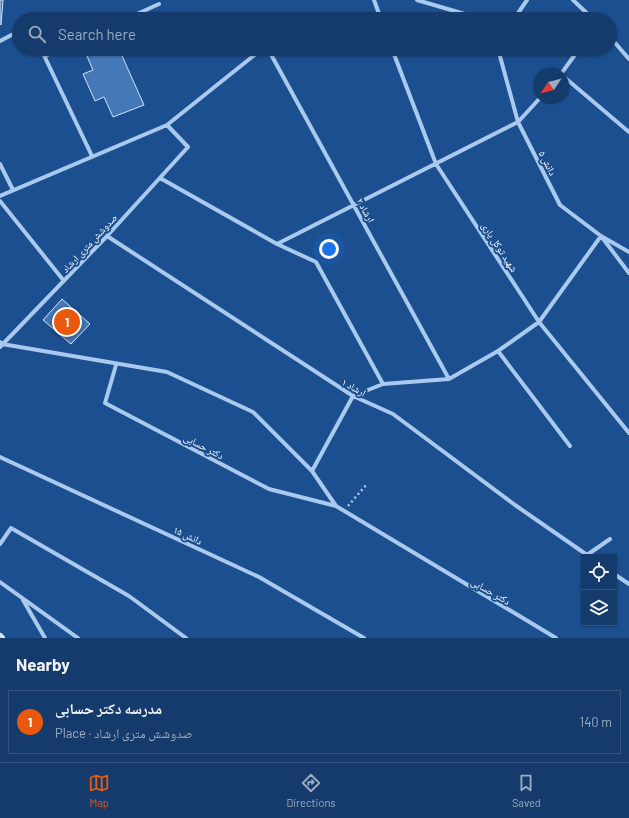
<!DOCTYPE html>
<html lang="en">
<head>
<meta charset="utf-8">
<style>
  body { margin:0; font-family:Barlow,"Noto Naskh Arabic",sans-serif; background:#1d4271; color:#f1f3f6 }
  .controls { position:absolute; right:12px; bottom:12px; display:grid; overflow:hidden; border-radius:0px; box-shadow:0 1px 3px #0004 }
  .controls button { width:36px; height:36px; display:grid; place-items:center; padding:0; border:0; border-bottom:1px solid #33557e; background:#143b6b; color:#f1f3f6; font:20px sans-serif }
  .compass { position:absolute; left:533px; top:68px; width:36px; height:36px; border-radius:50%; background:#143b6b; box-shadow:0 1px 3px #0004; rotate:235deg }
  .you { position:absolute; left:329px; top:249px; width:14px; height:14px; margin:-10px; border:3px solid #fff; border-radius:50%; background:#1a73e8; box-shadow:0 0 0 6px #1a73e833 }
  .badge { display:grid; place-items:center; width:26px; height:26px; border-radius:50%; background:#ea580c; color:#fff; font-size:13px; font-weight:700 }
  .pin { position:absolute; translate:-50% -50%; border:2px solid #fff; box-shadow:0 1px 4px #0006 }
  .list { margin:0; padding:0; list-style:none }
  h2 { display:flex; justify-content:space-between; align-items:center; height:52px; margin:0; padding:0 16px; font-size:17px }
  h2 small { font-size:13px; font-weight:400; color:#9dadc1 }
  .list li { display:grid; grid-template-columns:26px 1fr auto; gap:12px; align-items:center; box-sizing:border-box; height:64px; margin:0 8px 8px; padding:0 8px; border:1px solid #33557e; border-radius:0px }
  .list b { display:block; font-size:15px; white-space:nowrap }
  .list p { margin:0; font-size:13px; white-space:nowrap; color:#9dadc1 }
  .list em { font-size:13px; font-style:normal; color:#9dadc1 }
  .icon { flex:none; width:22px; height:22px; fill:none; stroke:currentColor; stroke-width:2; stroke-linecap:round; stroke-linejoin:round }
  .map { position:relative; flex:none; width:629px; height:638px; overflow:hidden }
  .search { position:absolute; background:#143b6b; box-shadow:0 1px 3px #0004; left:12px; right:12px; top:12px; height:44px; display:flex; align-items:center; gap:10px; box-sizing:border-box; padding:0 14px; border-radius:22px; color:#9dadc1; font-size:15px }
  .sheet { height:124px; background:#143b6b }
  nav { display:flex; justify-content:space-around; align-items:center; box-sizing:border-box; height:56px; border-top:1px solid #33557e; background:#143b6b; font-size:11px; color:#9dadc1 }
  nav a { display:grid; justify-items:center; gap:2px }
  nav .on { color:#ea580c }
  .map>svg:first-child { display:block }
  .building { fill:#4478b7; stroke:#cfe3fa }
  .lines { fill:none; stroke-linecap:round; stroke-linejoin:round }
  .path { stroke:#a9c9ee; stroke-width:2.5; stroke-dasharray:2 3; stroke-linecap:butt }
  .street { stroke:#a9c9ee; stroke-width:4 }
  .secondary { stroke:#d6e6fa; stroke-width:8 }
  .labels { text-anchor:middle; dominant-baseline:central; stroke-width:4; stroke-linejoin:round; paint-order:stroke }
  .street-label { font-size:10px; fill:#fff; stroke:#1b4f8f }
</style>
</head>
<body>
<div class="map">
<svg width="629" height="638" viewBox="0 0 629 638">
  <rect width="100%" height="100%" fill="#1b4f8f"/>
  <!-- building -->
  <path class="building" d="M0 0H3L1 25 0 24Z
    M96 49H119L144 105 113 117 104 97 95 101 83 74 93 70 86 54Z
    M62 299 90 324 71 344 43 320Z"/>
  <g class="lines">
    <!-- path -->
    <path class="path" d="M348 506 367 484"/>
    <!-- street -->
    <path class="street" d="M374 0 381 19
      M417 0 482 19
      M573 0 593 19
      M126 19 159 4
      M514 19 527 0
      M610 37 629 59
      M0 41 19 31
      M41 49 92 156
      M268 49 449 379
      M392 49 436 164 539 322 629 433
      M498 49 518 122 560 205 601 236 629 252
      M45 56 61 49
      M561 74 579 49
      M563 76 629 132
      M0 164 13 190
      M160 178 277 244 316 262 383 384
      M0 196 167 125 262 49
      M0 201 64 281
      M107 236 353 396 393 414 515 505 590 557
      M277 244 518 122 540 98
      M0 342 2 344 167 372 253 412 312 471 336 506 556 638
      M0 347 107 236 188 147 167 125
      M498 351 570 446
      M116 365 105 403 269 489 336 506
      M0 457 259 577 364 638
      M312 471 353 396 383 384 449 379 498 351 539 322 601 236 629 273
      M0 544 11 528 129 596 186 638
      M587 555 610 539
      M614 574 629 584
      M0 582 78 638
      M23 600 45 638"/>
    <!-- secondary -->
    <path class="secondary" d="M0 637 1 638"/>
  </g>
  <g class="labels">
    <!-- street labels -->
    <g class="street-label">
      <text transform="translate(548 163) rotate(63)">دانش ۵</text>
      <text transform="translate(366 210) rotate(61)">ارشاد ۲</text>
      <text transform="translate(89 243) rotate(-47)">صدوشش متری ارشاد</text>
      <text transform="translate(500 247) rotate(57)">شهید توکل یاری</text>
      <text transform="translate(354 387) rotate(29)">ارشاد ۱</text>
      <text transform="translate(204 446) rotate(28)">دکتر حسابی</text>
      <text transform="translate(188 535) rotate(25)">دانش ۱۵</text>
      <text transform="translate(491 591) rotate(30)">دکتر حسابی</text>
    </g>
  </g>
</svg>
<div class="controls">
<button><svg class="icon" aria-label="locate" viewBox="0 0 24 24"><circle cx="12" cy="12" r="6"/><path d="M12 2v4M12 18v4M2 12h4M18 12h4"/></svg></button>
<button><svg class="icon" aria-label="layers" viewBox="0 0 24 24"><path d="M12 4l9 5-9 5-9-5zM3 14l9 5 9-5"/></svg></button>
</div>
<svg class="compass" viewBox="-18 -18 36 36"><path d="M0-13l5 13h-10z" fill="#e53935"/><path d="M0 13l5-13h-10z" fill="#9dadc1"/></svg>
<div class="you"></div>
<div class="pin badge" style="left:67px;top:322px">1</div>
<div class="search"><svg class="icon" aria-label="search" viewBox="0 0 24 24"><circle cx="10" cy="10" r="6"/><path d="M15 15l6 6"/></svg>Search here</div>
</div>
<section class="sheet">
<h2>Nearby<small></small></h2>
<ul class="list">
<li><span class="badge">1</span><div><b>مدرسه دکتر حسابی</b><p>Place · صدوشش متری ارشاد</p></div><em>140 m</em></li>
</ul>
</section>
<nav>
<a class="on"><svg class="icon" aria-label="map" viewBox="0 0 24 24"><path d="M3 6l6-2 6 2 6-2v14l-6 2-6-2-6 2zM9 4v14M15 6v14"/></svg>Map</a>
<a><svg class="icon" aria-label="directions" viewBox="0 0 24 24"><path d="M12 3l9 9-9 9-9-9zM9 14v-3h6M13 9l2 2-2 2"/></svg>Directions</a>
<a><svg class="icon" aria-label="saved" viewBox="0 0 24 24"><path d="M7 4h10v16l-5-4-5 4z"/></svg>Saved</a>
</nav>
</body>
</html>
